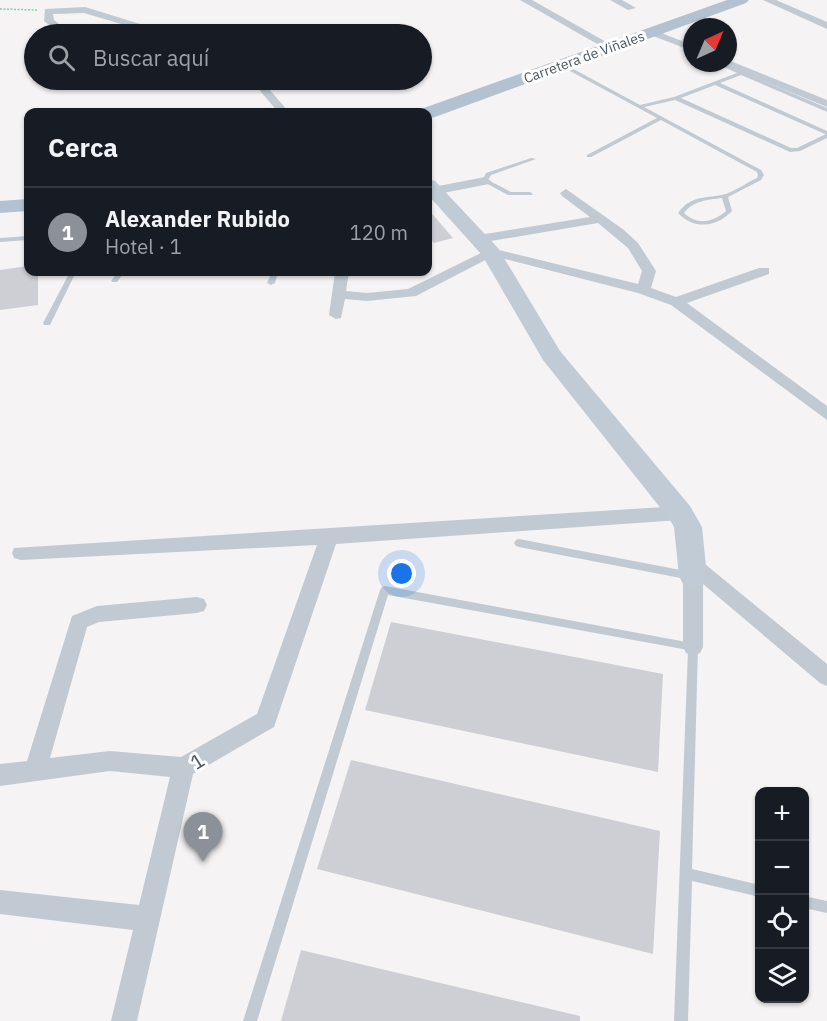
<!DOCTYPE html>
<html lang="es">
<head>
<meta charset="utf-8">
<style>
  body { margin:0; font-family:"IBM Plex Sans",sans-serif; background:#242831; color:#f1f3f6 }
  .controls { position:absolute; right:18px; bottom:18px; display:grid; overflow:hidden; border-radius:12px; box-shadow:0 2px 4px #0004 }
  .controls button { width:54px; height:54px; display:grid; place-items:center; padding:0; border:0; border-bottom:2px solid #363941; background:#171b24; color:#f1f3f6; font:30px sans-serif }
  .compass { position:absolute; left:683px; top:18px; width:54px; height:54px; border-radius:50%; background:#171b24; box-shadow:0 2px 4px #0004; rotate:44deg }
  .you { position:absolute; left:402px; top:574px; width:21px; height:21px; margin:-15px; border:4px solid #fff; border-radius:50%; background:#1a73e8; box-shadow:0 0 0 9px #1a73e833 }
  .badge { display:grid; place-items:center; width:39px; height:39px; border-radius:50%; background:#8c9099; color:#fff; font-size:20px; font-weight:700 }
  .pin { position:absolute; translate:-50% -50px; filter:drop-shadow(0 2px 3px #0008) }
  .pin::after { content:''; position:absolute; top:32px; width:21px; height:18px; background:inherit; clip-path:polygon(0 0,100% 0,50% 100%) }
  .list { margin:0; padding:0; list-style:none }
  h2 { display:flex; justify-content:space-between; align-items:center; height:78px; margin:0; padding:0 24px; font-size:26px }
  h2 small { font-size:20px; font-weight:400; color:#9ea1a6 }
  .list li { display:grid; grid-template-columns:39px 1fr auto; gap:18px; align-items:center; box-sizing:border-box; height:90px; padding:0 24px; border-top:2px solid #363941 }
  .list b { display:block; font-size:22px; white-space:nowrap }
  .list p { margin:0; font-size:20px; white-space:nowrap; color:#9ea1a6 }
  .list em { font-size:20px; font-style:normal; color:#9ea1a6 }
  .icon { flex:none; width:33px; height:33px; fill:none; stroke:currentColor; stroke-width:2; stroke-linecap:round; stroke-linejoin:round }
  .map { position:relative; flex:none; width:827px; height:1021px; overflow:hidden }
  .search { position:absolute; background:#171b24; box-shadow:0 2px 4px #0004; left:24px; top:24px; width:408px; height:66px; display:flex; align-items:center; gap:15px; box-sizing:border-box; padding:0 21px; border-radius:33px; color:#9ea1a6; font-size:22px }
  .panel { position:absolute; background:#171b24; box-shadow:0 2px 4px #0004; left:24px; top:108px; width:408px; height:168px; border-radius:12px }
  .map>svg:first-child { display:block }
  .building { fill:#cdcfd5 }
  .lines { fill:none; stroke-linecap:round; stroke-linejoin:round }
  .path { stroke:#7ad0a6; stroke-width:1.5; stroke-dasharray:2 1.5; stroke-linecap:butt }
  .lane { fill:#c1cad2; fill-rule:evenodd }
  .street { fill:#c1cad2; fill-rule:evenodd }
  .secondary { fill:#c1cbd6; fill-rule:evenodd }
  .primary { fill:#b3c2d1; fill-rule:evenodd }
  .labels { text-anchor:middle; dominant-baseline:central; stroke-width:6; stroke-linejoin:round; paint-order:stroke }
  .far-street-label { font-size:14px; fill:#4a5661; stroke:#fff }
  .near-street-label { font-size:20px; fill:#4a5661; stroke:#fff }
</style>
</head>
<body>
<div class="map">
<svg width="827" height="1021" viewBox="0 0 827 1021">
  <rect width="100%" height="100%" fill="#f5f3f3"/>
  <!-- building -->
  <path class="building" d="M428 209 453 238 434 243 428 236Z
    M28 266V272H38V305L0 310V270Z
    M391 622 663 674 658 772 365 710Z
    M351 760 660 831 653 954 317 869Z
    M301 950 580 1016V1021H281Z"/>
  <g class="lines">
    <!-- path -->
    <path class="path" d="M0 9 37 10"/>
    <!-- lane -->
    <path class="lane" d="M715 63H722L827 108V112L825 111 741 75 720 83 827 131V138L800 151 790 152 675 100 644 107 761 170 764 175 761 180 728 197 732 211C717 227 695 230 679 214L678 213C692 194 706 199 726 194 737 190 746 183 757 178L758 175 757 172 661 120 591 157H587V155L657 118 559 65 564 64 640 105 674 97 737 73ZM715 85 825 134H826L797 148H791L681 98ZM722 198 726 211C713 222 698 226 684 213 694 200 708 200 722 198Z
      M531 158 536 159 491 175 488 180 511 192H530L533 194 532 195H508L482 181 486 173Z
      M28 236V240L0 242V238Z
      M70 272H76L51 323 50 325H44L43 323Z
      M118 272H124L117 282H113L111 281Z
      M272 272H278L275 283 271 285 267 283Z
      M519 539 691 572 694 573 696 576 694 579 691 580 519 547 516 546 514 543 516 540Z
      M385 586 697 644 698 647 692 869 760 885V897L692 881 688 1021H674L688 650 388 595 257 1021H243L380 590 382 587Z
      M804 896 827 901V913L804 908Z"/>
    <!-- street -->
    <path class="street" d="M520 0H532L615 47 606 49Z
      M610 0H622L636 8 628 10Z
      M763 0H776L827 22V29Z
      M85 7 166 32 168 34H155L84 13 53 14 54 20 72 34H61L44 21 45 9Z
      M651 29 692 45V51L648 34 646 32Z
      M728 60 827 100V107L724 65 723 63H728Z
      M251 80H261L289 112H278Z
      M485 177 491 181 489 184 428 196V188Z
      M566 189 624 230 638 243 656 271 651 288 676 297 759 268H769V274L687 303 827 406V420L671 305 638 293 493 256 416 296 367 301 345 299 341 318 336 319 329 315 335 272H349L346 291 367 293 408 289 491 248 638 284 642 271 628 248 598 223 479 243 472 239 479 235 590 217 562 196 560 193Z
      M680 506 686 508 689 513 686 518 680 520 336 544 274 727 193 774 137 1021H111L133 930 0 914V890L139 905 170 777 110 771 0 786V764L27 761 72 616 97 606 197 597 204 599 207 605 204 611 197 613 99 622 87 627 50 758 110 751 181 757 257 714 317 545 21 560 14 558 12 553 14 548Z
      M693 557 700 560 827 664V686L820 683 703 584V647L700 653 693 656 686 653 683 647V576L686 570 684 565 686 560Z"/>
    <!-- secondary -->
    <path class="secondary" d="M428 179 435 181 498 248 560 351 690 506 702 527 707 576 703 584 693 588 683 584 679 576 674 527 670 520 543 360 482 255 428 195Z"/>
    <!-- primary -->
    <path class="primary" d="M727 0H749L746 3 435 117 428 118V112H419L421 109Z
      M28 199V211L0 213V201Z"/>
  </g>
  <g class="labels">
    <!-- far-street labels -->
    <g class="far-street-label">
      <text transform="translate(584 57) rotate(-20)">Carretera de Viñales</text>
    </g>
    <!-- near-street labels -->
    <g class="near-street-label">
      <text transform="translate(197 761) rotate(-32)">1</text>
    </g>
  </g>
</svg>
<div class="controls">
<button>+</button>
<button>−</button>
<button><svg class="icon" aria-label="locate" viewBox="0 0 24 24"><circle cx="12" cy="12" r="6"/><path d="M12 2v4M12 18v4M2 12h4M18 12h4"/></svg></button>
<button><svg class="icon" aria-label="layers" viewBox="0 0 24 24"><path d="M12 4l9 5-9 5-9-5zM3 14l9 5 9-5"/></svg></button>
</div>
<svg class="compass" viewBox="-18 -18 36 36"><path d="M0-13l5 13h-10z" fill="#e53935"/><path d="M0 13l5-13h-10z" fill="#9ea1a6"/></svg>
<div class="you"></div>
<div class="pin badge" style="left:203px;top:862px">1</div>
<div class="search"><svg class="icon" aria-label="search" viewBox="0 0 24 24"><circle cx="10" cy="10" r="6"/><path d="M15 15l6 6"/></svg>Buscar aquí</div>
<section class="panel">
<h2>Cerca<small></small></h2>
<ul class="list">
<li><span class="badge">1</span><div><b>Alexander Rubido</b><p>Hotel · 1</p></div><em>120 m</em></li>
</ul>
</section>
</div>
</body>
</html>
